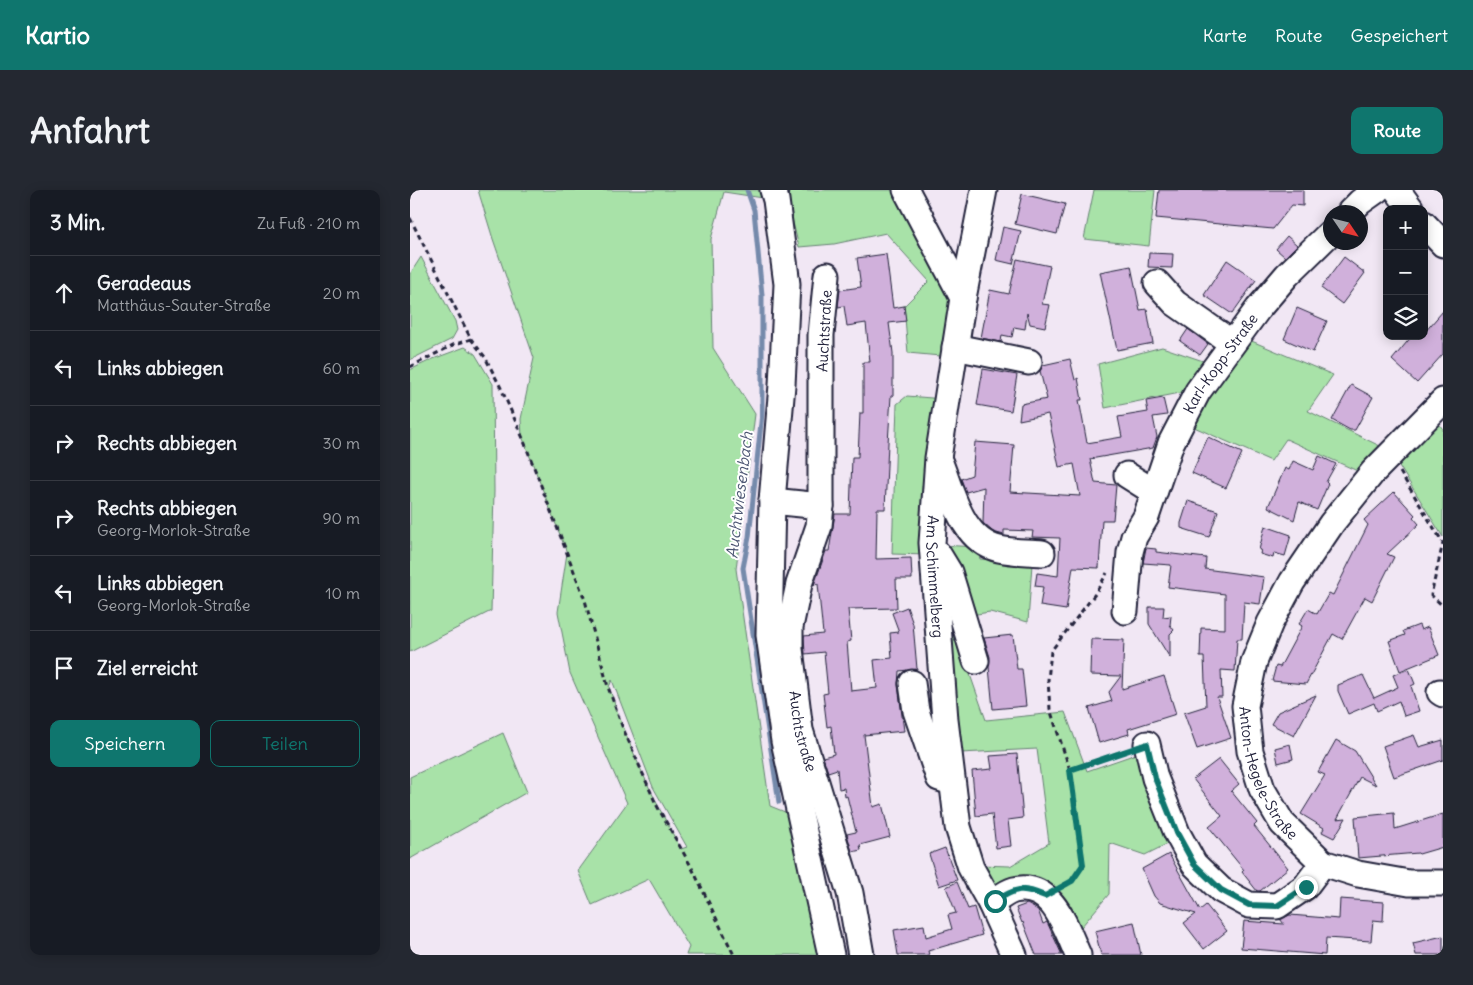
<!DOCTYPE html>
<html lang="de">
<head>
<meta charset="utf-8">
<style>
  body { margin:0; font-family:Delius,sans-serif; background:#242831; color:#f1f3f6 }
  .controls { position:absolute; right:15px; top:15px; display:grid; overflow:hidden; border-radius:10px; box-shadow:0 2px 12px #0003 }
  .controls button { width:45px; height:45px; display:grid; place-items:center; padding:0; border:0; border-bottom:1px solid #363941; background:#171b24; color:#f1f3f6; font:25px sans-serif }
  .compass { position:absolute; left:913px; top:15px; width:45px; height:45px; border-radius:50%; background:#171b24; box-shadow:0 2px 12px #0003; rotate:125deg }
  .stop { position:absolute; width:15px; height:15px; margin:-11px; border:4px solid #0f766e; border-radius:50%; background:#fff }
  .stop.end { background:#0f766e; border-color:#fff; box-shadow:0 1px 5px #0008 }
  .list { margin:0; padding:0; list-style:none }
  h2 { display:flex; justify-content:space-between; align-items:center; height:65px; margin:0; padding:0 20px; font-size:21px }
  h2 small { font-size:16px; font-weight:400; color:#9ea1a6 }
  .list li { display:grid; grid-template-columns:32px 1fr auto; gap:15px; align-items:center; box-sizing:border-box; height:75px; padding:0 20px; border-top:1px solid #363941 }
  .list b { display:block; font-size:19px; white-space:nowrap }
  .list p { margin:0; font-size:16px; white-space:nowrap; color:#9ea1a6 }
  .list em { font-size:16px; font-style:normal; color:#9ea1a6 }
  .actions { display:flex; gap:10px; padding:15px 20px }
  .actions a { flex:1; padding:11px 0; border:1px solid #0f766e; border-radius:10px; text-align:center; font-size:18px; color:#0f766e }
  .actions .main { background:#0f766e; color:#fff }
  .icon { flex:none; width:28px; height:28px; fill:none; stroke:currentColor; stroke-width:2; stroke-linecap:round; stroke-linejoin:round }
  .map { position:relative; flex:none; width:1033px; height:765px; overflow:hidden; border-radius:10px }
  header { display:flex; align-items:center; gap:30px; box-sizing:border-box; height:70px; padding:0 25px; background:#0f766e; color:#fff }
  header strong { font-size:24px }
  nav { display:flex; gap:28px; margin-inline-start:auto; font-size:18px }
  .intro { display:flex; align-items:center; justify-content:space-between; box-sizing:border-box; height:120px; padding:0 30px }
  h1 { margin:0; font-size:35px }
  .button { padding:12px 22px; border-radius:10px; background:#0f766e; color:#fff; font-size:18px; font-weight:700 }
  main { display:flex; gap:30px; padding:0 30px }
  aside { flex:1; background:#171b24; border-radius:10px; box-shadow:0 2px 12px #0003 }
  .map>svg:first-child { display:block }
  .green { fill:#a8e2a8; stroke:#658272; fill-rule:evenodd }
  .lines { fill:none; stroke-linecap:round; stroke-linejoin:round }
  .stream { stroke:#758aab; stroke-width:5 }
  .building { fill:#d0b0db; stroke:#22223b }
  .minor-casing { stroke:#22223b; stroke-width:29 }
  .path { stroke:#22223b; stroke-width:3; stroke-dasharray:5 4; stroke-linecap:butt }
  .minor { stroke:#fff; stroke-width:25 }
  .route { stroke:#0f766e; stroke-width:6 }
  .labels { text-anchor:middle; dominant-baseline:central; stroke-width:4; stroke-linejoin:round; paint-order:stroke }
  .street-label { font-size:15px; fill:#22223b; stroke:#fff }
  .water-label { font-size:16px; font-style:italic; fill:#4c5673; stroke:#fff }
</style>
</head>
<body>
<header>
<strong>Kartio</strong>
<nav><a>Karte</a><a>Route</a><a>Gespeichert</a></nav>
</header>
<div class="intro"><h1>Anfahrt</h1><a class="button">Route</a></div>
<main>
<aside>
<h2>3 Min.<small>Zu Fuß · 210 m</small></h2>
<ul class="list">
<li><svg class="icon" aria-label="ahead" viewBox="0 0 24 24"><path d="M12 20V5M6 11l6-6 6 6"/></svg><div><b>Geradeaus</b><p>Matthäus-Sauter-Straße</p></div><em>20 m</em></li>
<li><svg class="icon" aria-label="left" viewBox="0 0 24 24"><path d="M17 20v-9H6M10 6l-5 5 5 5"/></svg><div><b>Links abbiegen</b></div><em>60 m</em></li>
<li><svg class="icon" aria-label="right" viewBox="0 0 24 24"><path d="M7 20v-9h11M14 6l5 5-5 5"/></svg><div><b>Rechts abbiegen</b></div><em>30 m</em></li>
<li><svg class="icon" aria-label="right" viewBox="0 0 24 24"><path d="M7 20v-9h11M14 6l5 5-5 5"/></svg><div><b>Rechts abbiegen</b><p>Georg-Morlok-Straße</p></div><em>90 m</em></li>
<li><svg class="icon" aria-label="left" viewBox="0 0 24 24"><path d="M17 20v-9H6M10 6l-5 5 5 5"/></svg><div><b>Links abbiegen</b><p>Georg-Morlok-Straße</p></div><em>10 m</em></li>
<li><svg class="icon" aria-label="arrive" viewBox="0 0 24 24"><path d="M6 21V4h12l-3 4 3 4H6"/></svg><div><b>Ziel erreicht</b></div></li>
</ul>
<div class="actions"><a class="main">Speichern</a><a>Teilen</a></div>
</aside>
<div class="map">
<svg width="1033" height="765" viewBox="0 0 1033 765">
  <rect width="100%" height="100%" fill="#f1e7f4"/>
  <filter id="ink" filterUnits="userSpaceOnUse"><feTurbulence type="fractalNoise" baseFrequency=".02" numOctaves="2"/><feDisplacementMap in="SourceGraphic" scale="10" xChannelSelector="R" yChannelSelector="G"/><feConvolveMatrix kernelMatrix="1 2 1 2 8 2 1 2 1" color-interpolation-filters="sRGB"/></filter>
  <g filter="url(#ink)">
    <!-- green -->
    <path class="green" d="M68 0H363L366 10 314 2 301 49 303 158 345 224 326 379 360 616 380 624 412 765H276L279 757 239 689 182 715 168 681 217 613 160 483 148 422 157 363 112 246 111 229 124 168 83 49ZM202 490 243 597 277 657 271 659C242 607 217 553 199 497Z
      M375 0H489L549 110 541 167 498 163 494 116 519 91 476 43 424 54 389 57Z
      M684 0H745L739 56 674 49Z
      M11 67 45 131 47 140 42 149 0 170V84Z
      M832 147 923 185 898 221 972 257 952 283 876 249 861 271 775 233Z
      M55 157 65 164 83 194 84 301 81 421 0 462V180L23 169Z
      M752 157 802 174 785 200 695 218 688 174Z
      M497 206 534 209 518 365 482 364 487 214Z
      M1023 227 1033 239V347L983 266Z
      M531 355 567 357 570 369 622 374 618 432 580 422 554 426 557 476 576 530 655 522 677 581 729 563 759 653 735 665 700 653 699 704 666 743 653 714 585 704 570 675 600 676 639 653 627 559 551 563 535 453Z
      M93 543 117 602 0 669V587Z"/>
    <g class="lines">
      <!-- stream -->
      <path class="stream" d="M337 0 344 20 352 105V223L339 347 333 378 369 612"/>
    </g>
    <!-- building -->
    <path class="building" d="M749 0H893V16L882 15 863 39 746 28Z
      M612 4 655 14 647 44 605 34Z
      M593 37 611 41 603 74 586 70Z
      M877 46 887 55 875 67 866 59Z
      M739 63 763 64 762 78 738 77Z
      M476 64 483 118 494 116 496 131 479 133 483 163V206H481L478 253 475 319H467L466 369 501 368 502 389H486L487 418 438 419 441 451 437 452 441 501 467 498 464 470 482 468 480 443 489 442 482 423 497 417 503 434 507 479 489 481 488 495 494 541 454 545 463 617 472 614 480 647 450 655 451 660 442 662 437 644 446 642 437 606 435 607 434 598 429 599 427 579 418 582 413 567 424 564 421 536 417 537 413 504 418 503 414 462 395 464 394 446 413 444 408 394 404 395 416 361H419L425 324H440L442 267H448L450 223H453V172H460L456 133 437 136 434 116 428 117 430 100 451 97 447 68Z
      M934 67 955 83 932 114 911 98Z
      M607 69 640 76 632 114 640 115 635 137 620 134 617 123 615 139 604 137 602 147 592 145 591 152 571 148 580 100 599 104Z
      M817 70 846 90 822 124 794 105Z
      M721 76 730 120 737 119 743 153 707 160 690 82Z
      M887 118 917 131 903 162 874 149Z
      M1033 121V164L1007 193 982 170 1002 146H1014V143Z
      M778 139 798 154 790 165 770 151Z
      M660 169 665 190 668 188 672 210H669L677 253 712 247 708 227 738 222 736 211 753 208 757 225 743 227 747 247 743 258 680 269 685 293 706 295 703 330H692L689 378 663 377 656 420 630 416 633 397 625 396 627 383 648 386 650 348 622 347 623 341 594 340V345L583 342 573 333 574 297 556 302 551 289 562 285 565 252 604 255 600 302 670 306 664 274 649 277 638 224 609 230 611 214 637 209 630 181 633 175Z
      M573 179 607 185 601 221 567 215Z
      M941 195 963 207 945 240H940L922 230Z
      M798 247 832 263 816 298 782 283Z
      M909 266 926 274 916 292 918 294 907 320 889 312 884 330 858 317 875 278 879 280 883 271 903 280Z
      M984 302 1005 325 1003 327 1009 334 977 364 984 367 962 411 955 407 932 449 923 444 896 494 862 491 866 476 870 477 892 436 889 434 898 419 907 424 919 403 923 405 958 335 954 330Z
      M778 311 808 321 799 347 771 338V333Z
      M855 336 881 345 875 366 864 363 863 368 850 364 851 360H849Z
      M736 358 746 359V362L796 368 795 379 854 387 850 414 834 412 832 449H827L825 481 811 480 812 507H807L821 548 787 559 774 523 796 516 794 467H790L791 438 815 439V404L758 397 761 375 733 373Z
      M739 417H754L753 427 761 426 760 435 764 440 760 444V468L739 434Z
      M1009 435 1011 440 1018 437 1029 465 990 481 979 451 995 445 993 441Z
      M603 445 607 479H612L616 516 583 519 579 477 580 467 574 448Z
      M681 449 714 450 712 499 754 486 766 524 718 539 719 544 689 553 679 518 702 511 699 502 711 486 680 485Z
      M999 479 1005 494 1001 496 1009 521 994 526 989 511 967 521 964 513 938 524 928 501V495L953 485 964 508 988 497 983 485Z
      M906 505 884 546 861 534 868 522Z
      M1004 545 1009 557 1033 550V570L984 587 973 556Z
      M926 550 945 561 966 595 950 587 927 629 936 628 924 648 912 642 914 638 891 624 915 585 908 582Z
      M880 554 883 569 868 573 865 558Z
      M607 564 613 628 598 630 601 656 586 658 582 624 566 626 562 581 582 579 580 566Z
      M809 569 829 594 821 601 847 633 844 636 878 678 850 701H847L832 682 834 680 799 637 812 626 783 589Z
      M984 623 985 639 1033 624V657L1009 664 1008 663 948 668 945 627Z
      M535 658 547 690 529 696 519 664Z
      M759 664 790 720 796 715 817 741 794 759 774 733 786 724 750 713 744 706 732 679Z
      M547 692 558 719 564 717 572 745 518 761 519 765H488L484 740 514 735 516 747 542 739 538 725 546 723 536 697Z
      M930 709 974 712 973 731 963 730 961 751 916 748 915 765 831 758 834 731 874 734 870 729 880 725 929 729Z
      M617 714 628 720 633 734 637 732 652 765H626L613 732 612 733 606 718Z
      M724 732 731 765H691L685 741Z
      M1033 746V765H1006L1003 753Z"/>
    <g class="lines">
      <!-- minor casing -->
      <g class="minor-casing">
        <g id="minor">
          <path d="M363 0 366 10 377 94 372 195 362 311 359 445 374 551 421 765"/>
          <path d="M496 0 553 108"/>
          <path id="s1" d="M574 0 553 108 528 268 522 353 535 530 548 637 561 678 581 714 604 765"/>
          <path d="M987 0 1001 19"/>
          <path d="M940 22 950 12 967 0"/>
          <path d="M1014 34 1033 54"/>
          <path id="s2" d="M417 85 411 145V316L409 336 389 394 380 437V459L390 540 440 703 451 765"/>
          <path d="M747 93 765 113 822 153"/>
          <path d="M545 157 619 172"/>
          <path id="s3" d="M1033 211 963 282 922 333 882 392 860 433 844 472 835 516 840 561 852 599 872 633 913 673 948 684 999 693H1033"/>
          <path d="M530 273C542 303 552 351 589 359 602 362 618 362 632 363"/>
          <path d="M717 285 744 302"/>
          <path d="M362 311 411 316"/>
          <path d="M528 364 539 382 566 471"/>
          <path id="s4" d="M715 421 720 362 724 347 736 327 761 253 788 201 848 119 877 85 921 42"/>
          <path d="M502 493 506 521 529 588 541 592"/>
          <path d="M1030 502 1033 504"/>
          <path d="M737 554 745 588 767 643 784 674 811 700 839 715 867 716 895 697 913 673"/>
          <path d="M581 714C588 709 596 702 604 700 643 691 656 739 668 765"/>
        </g>
      </g>
      <!-- path -->
      <path class="path" d="M0 28 61 149 75 167 91 198 112 246 175 410 198 497 212 536 246 614 282 678 324 765
        M0 177 43 155 61 149
        M990 282 1033 353 1021 405 1033 416
        M660 580 719 560
        M653 696 662 691 673 675 660 580 640 519 638 490 641 461 685 404 697 383"/>
      <!-- minor -->
      <use href="#minor" class="minor"/>
    </g>
  </g>
  <g class="lines" filter="url(#ink)">
    <!-- route -->
    <path class="route" d="M585 711C607 698 611 696 635 706L662 691 673 675 660 580 737 554 745 588 767 643 784 674 811 700 839 715 867 716 896 697"/>
  </g>
  <g class="labels">
    <!-- street labels -->
    <g class="street-label">
      <text transform="translate(414 141) rotate(-87)">Auchtstraße</text>
      <text stroke="none"><textPath href="#s4" startOffset="270">Karl-Kopp-Straße</textPath></text>
      <text stroke="none"><textPath href="#s1" startOffset="391">Am Schimmelberg</textPath></text>
      <text stroke="none"><textPath href="#s2" startOffset="462">Auchtstraße</textPath></text>
      <text stroke="none"><textPath href="#s3" startOffset="442">Anton-Hegele-Straße</textPath></text>
    </g>
    <!-- water labels -->
    <g class="water-label">
      <text transform="translate(329 305) rotate(-83)">Auchtwiesenbach</text>
    </g>
  </g>
</svg>
<div class="controls">
<button>+</button>
<button>−</button>
<button><svg class="icon" aria-label="layers" viewBox="0 0 24 24"><path d="M12 4l9 5-9 5-9-5zM3 14l9 5 9-5"/></svg></button>
</div>
<svg class="compass" viewBox="-18 -18 36 36"><path d="M0-13l5 13h-10z" fill="#e53935"/><path d="M0 13l5-13h-10z" fill="#9ea1a6"/></svg>
<div class="stop" style="left:585px;top:711px"></div>
<div class="stop end" style="left:896px;top:697px"></div>
</div>
</main>
</body>
</html>
